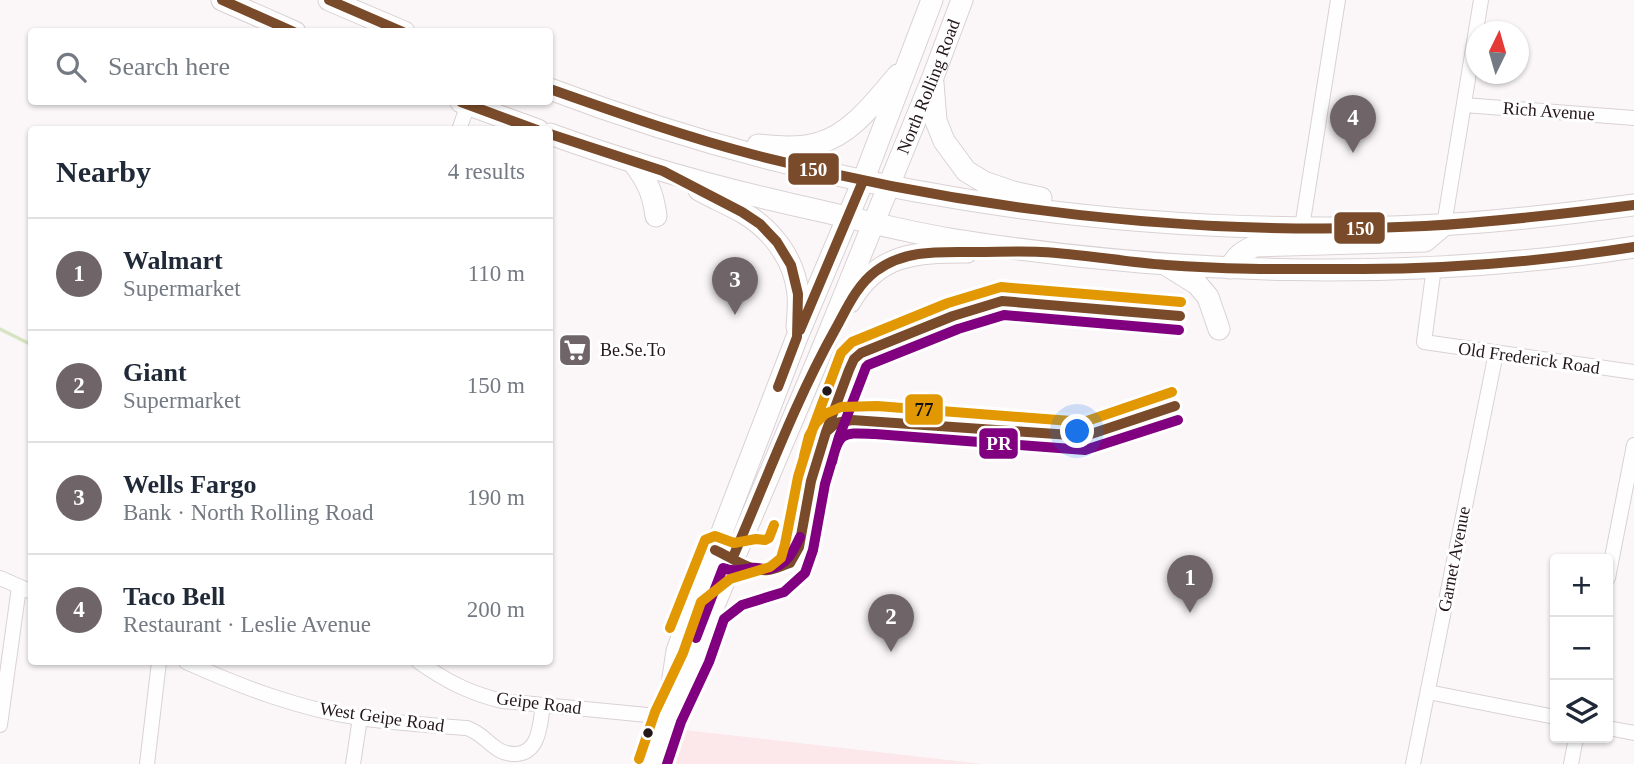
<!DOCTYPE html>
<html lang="en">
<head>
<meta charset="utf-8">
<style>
  body { margin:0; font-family:"Times New Roman",serif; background:#f2f2f3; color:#1f2937 }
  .controls { position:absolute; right:21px; bottom:21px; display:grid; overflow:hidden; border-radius:7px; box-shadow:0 2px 5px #0004 }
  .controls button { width:63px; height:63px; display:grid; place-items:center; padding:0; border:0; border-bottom:2px solid #e0e1e3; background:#fff; color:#1f2937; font:35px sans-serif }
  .compass { position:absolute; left:1466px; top:21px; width:63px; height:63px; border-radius:50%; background:#fff; box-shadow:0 2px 5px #0004; rotate:5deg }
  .you { position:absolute; left:1078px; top:432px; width:24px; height:24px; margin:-18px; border:5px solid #fff; border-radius:50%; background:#1a73e8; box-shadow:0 0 0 10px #1a73e833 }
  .badge { display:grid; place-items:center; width:46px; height:46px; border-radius:50%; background:#6f6568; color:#fff; font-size:23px; font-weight:700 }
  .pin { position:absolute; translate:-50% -58px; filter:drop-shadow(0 2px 4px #0008) }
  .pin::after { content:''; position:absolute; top:37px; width:24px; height:21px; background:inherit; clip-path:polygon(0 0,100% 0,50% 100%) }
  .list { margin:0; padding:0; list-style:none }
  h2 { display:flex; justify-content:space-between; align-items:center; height:91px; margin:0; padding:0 28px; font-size:30px }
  h2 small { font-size:23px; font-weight:400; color:#747a83 }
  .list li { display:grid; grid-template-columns:46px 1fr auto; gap:21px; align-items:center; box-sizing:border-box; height:112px; padding:0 28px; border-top:2px solid #e0e1e3 }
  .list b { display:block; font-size:26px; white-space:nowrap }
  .list p { margin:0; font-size:23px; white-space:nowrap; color:#747a83 }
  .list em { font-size:23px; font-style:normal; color:#747a83 }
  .icon { flex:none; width:38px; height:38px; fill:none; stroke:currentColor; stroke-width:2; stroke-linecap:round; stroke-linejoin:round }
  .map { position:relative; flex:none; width:1634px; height:764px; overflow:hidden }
  .search { position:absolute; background:#fff; box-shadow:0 2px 5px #0004; left:28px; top:28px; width:525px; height:77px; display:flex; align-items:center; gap:18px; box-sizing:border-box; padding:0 24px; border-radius:7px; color:#747a83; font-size:26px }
  .panel { position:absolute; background:#fff; box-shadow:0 2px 5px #0004; left:28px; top:126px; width:525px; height:539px; border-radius:7px }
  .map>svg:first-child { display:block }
  .green { fill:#fce7eb }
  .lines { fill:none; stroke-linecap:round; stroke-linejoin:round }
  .stream { stroke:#d7e4c2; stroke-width:3.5 }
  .street-casing { stroke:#dad1d3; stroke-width:16 }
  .primary-casing { stroke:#dad1d3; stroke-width:23 }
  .street { stroke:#fefefe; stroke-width:14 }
  .primary { stroke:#fefefe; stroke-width:21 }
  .bus-1-casing { stroke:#fff; stroke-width:16 }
  .bus-2-casing { stroke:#fff; stroke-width:16 }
  .bus-3-casing { stroke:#fff; stroke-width:16 }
  .bus-1 { stroke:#7a4b2a; stroke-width:10 }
  .bus-2 { stroke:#800080; stroke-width:10 }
  .bus-3 { stroke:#e29803; stroke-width:10 }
  .bus-dot { fill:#24171a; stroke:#fff; stroke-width:2.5 }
  .labels { text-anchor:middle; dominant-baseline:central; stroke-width:6; stroke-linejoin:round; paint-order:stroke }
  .street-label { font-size:18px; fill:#24171a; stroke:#fff }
  .poi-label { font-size:18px; fill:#24171a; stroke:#fff; text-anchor:start }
  .line-badge { stroke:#fff; stroke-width:2.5 }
  .badge-label { font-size:19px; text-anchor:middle; font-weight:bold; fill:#fff }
  .pale-badge-label { font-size:19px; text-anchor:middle; font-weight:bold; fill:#111 }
</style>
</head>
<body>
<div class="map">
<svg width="1634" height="764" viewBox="0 0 1634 764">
  <rect width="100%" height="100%" fill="#fbf7f8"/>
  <!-- green -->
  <path class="green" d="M684 730 983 764H673Z"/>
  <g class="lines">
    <!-- stream -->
    <path class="stream" d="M0 329 32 345"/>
    <!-- street casing -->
    <g class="street-casing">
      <path id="street" d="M1464 105 1634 118
        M459 130 468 104
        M1444 225 1481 0
        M1302 227 1338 0
        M1434 267 1424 342 1634 372
        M0 578 32 592
        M1608 578 1634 445
        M186 662C242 687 299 709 360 718 395 723 431 725 467 728 483 734 486 742 499 750 504 753 510 754 516 754 540 753 540 723 543 705
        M419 662C446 681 469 693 502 701L668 717
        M1428 692 1555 717
        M0 725 19 587
        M1608 728 1634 733
        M147 764 159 662
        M353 764 360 718
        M1413 764 1496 353
        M1571 764 1576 738"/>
    </g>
    <!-- primary casing -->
    <g class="primary-casing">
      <g id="primary">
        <path d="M222 0 295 32"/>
        <path d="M329 0 404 32"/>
        <path d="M933 83 936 121 944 141 966 171 984 182 1013 192 1041 198"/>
        <path d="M550 89C818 191 1104 235 1391 227 1473 225 1553 216 1634 205"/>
        <path d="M461 102 538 130"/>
        <path d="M550 134C638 166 729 191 821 211 864 221 907 232 950 239 1174 275 1410 282 1634 247"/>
        <path d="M758 145C778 147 799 149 819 143 852 134 876 100 898 75"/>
        <path d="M633 162C647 181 653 192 656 216"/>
        <path d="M699 190C713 198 728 204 742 212 772 229 795 260 798 294 799 305 798 316 797 327"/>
        <path d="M1168 266 1197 284 1208 297 1219 329"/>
        <path d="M1230 268C1236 256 1243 251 1255 246L1425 241 1444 225"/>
        <path d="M850 302C878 253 916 252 967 252"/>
        <path d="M670 698 677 651 690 615 797 337 863 181 932 0"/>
        <path id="s1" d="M652 764 668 717 696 658 712 610 819 357 933 77 962 0"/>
      </g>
    </g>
    <!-- street -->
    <use href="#street" class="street"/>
    <!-- primary -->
    <use href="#primary" class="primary"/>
    <!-- bus-1 casing -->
    <g class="bus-1-casing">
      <path id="bus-1" d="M222 0 294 32
        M329 0 403 32
        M550 89C618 113 686 137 755 155 973 211 1200 237 1425 226 1495 222 1564 214 1634 205
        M461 102 537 130
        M550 134 663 171 742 212 760 224 777 242 791 265 798 294 797 337 778 387
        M800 330 863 181
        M826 432 836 423 852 420 1085 436 1175 406
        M715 550C731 557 750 572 768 570 776 569 783 565 790 563L799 547 811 481 826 432 849 370 854 359 861 353 953 316 1002 301 1180 316
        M733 557C766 481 795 401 836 328 847 308 857 285 876 271 905 249 941 252 976 252 998 252 1020 251 1041 252 1083 254 1124 262 1166 265 1231 270 1297 269 1362 269 1453 269 1545 261 1634 247"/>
    </g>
    <!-- bus-2 casing -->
    <g class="bus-2-casing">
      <path id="bus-2" d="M832 462C839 430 845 433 875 434L1085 450 1178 420
        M696 638 723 568C733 572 741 570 752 568 758 567 763 570 769 569 787 565 793 552 800 537
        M667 764 681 722 709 662 724 619 742 605 784 592 805 573 813 550 825 484 839 437 866 367 868 365 958 329 1004 315 1179 330"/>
    </g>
    <!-- bus-3 casing -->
    <g class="bus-3-casing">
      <path id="bus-3" d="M804 456 809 436 816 423 825 414 841 407 877 406 1084 422 1172 392
        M670 628 705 540 715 536 734 543 756 539 765 540 769 538 774 525
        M639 759 655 712 683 653 701 602 730 579 770 567 781 558 785 544 798 477 813 428 841 353 852 342 948 303 1001 287 1181 302"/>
    </g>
    <!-- bus-1 -->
    <use href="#bus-1" class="bus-1"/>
    <!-- bus-2 -->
    <use href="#bus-2" class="bus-2"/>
    <!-- bus-3 -->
    <use href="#bus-3" class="bus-3"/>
  </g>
  <!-- icons -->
  <defs>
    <g id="supermarket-square" transform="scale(1.75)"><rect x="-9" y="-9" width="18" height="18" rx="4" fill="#6f6568" stroke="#fff"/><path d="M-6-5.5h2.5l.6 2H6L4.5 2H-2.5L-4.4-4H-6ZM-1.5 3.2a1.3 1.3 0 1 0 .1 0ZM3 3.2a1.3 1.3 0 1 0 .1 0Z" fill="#fff"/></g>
  </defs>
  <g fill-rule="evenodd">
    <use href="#supermarket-square" x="575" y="350"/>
  </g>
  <!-- markers -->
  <g class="bus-dot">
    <circle cx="827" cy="391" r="6"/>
    <circle cx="648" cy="733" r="6"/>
  </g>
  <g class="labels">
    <!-- street labels -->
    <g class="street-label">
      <text stroke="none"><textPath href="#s1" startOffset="732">North Rolling Road</textPath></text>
      <text transform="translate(1549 111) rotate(4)">Rich Avenue</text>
      <text transform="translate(1529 358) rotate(8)">Old Frederick Road</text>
      <text transform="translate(1454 559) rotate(-79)">Garnet Avenue</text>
      <text transform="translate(539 703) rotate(7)">Geipe Road</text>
      <text transform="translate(382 717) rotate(8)">West Geipe Road</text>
    </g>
    <!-- poi labels -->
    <g class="poi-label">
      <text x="600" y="350">Be.Se.To</text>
    </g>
  </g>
  <g class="line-badge">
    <rect x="787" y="152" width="53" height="34" rx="7" fill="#7a4b2a"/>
    <rect x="1333" y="211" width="53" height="34" rx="7" fill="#7a4b2a"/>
    <rect x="904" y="393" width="40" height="33" rx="7" fill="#e29803"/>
    <rect x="978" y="427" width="41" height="33" rx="7" fill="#800080"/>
  </g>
  <g class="badge-label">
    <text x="813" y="176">150</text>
    <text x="1360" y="235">150</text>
    <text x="999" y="450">PR</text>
  </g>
  <g class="pale-badge-label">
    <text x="924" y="416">77</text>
  </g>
</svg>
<div class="controls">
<button>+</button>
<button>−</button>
<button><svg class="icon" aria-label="layers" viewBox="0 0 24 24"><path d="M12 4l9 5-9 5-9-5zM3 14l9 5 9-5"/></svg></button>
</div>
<svg class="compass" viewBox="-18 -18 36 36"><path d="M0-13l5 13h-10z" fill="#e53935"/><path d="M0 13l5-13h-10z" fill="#747a83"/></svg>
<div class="you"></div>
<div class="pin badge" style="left:1190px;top:613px">1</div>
<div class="pin badge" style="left:891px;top:652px">2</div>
<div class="pin badge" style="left:735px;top:315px">3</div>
<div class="pin badge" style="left:1353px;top:153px">4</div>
<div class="search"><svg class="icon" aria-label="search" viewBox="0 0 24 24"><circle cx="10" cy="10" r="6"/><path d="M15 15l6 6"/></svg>Search here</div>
<section class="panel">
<h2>Nearby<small>4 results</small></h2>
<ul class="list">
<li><span class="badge">1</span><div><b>Walmart</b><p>Supermarket</p></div><em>110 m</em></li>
<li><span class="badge">2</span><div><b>Giant</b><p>Supermarket</p></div><em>150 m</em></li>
<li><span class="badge">3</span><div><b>Wells Fargo</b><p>Bank · North Rolling Road</p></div><em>190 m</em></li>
<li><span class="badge">4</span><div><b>Taco Bell</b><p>Restaurant · Leslie Avenue</p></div><em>200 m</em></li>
</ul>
</section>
</div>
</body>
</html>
